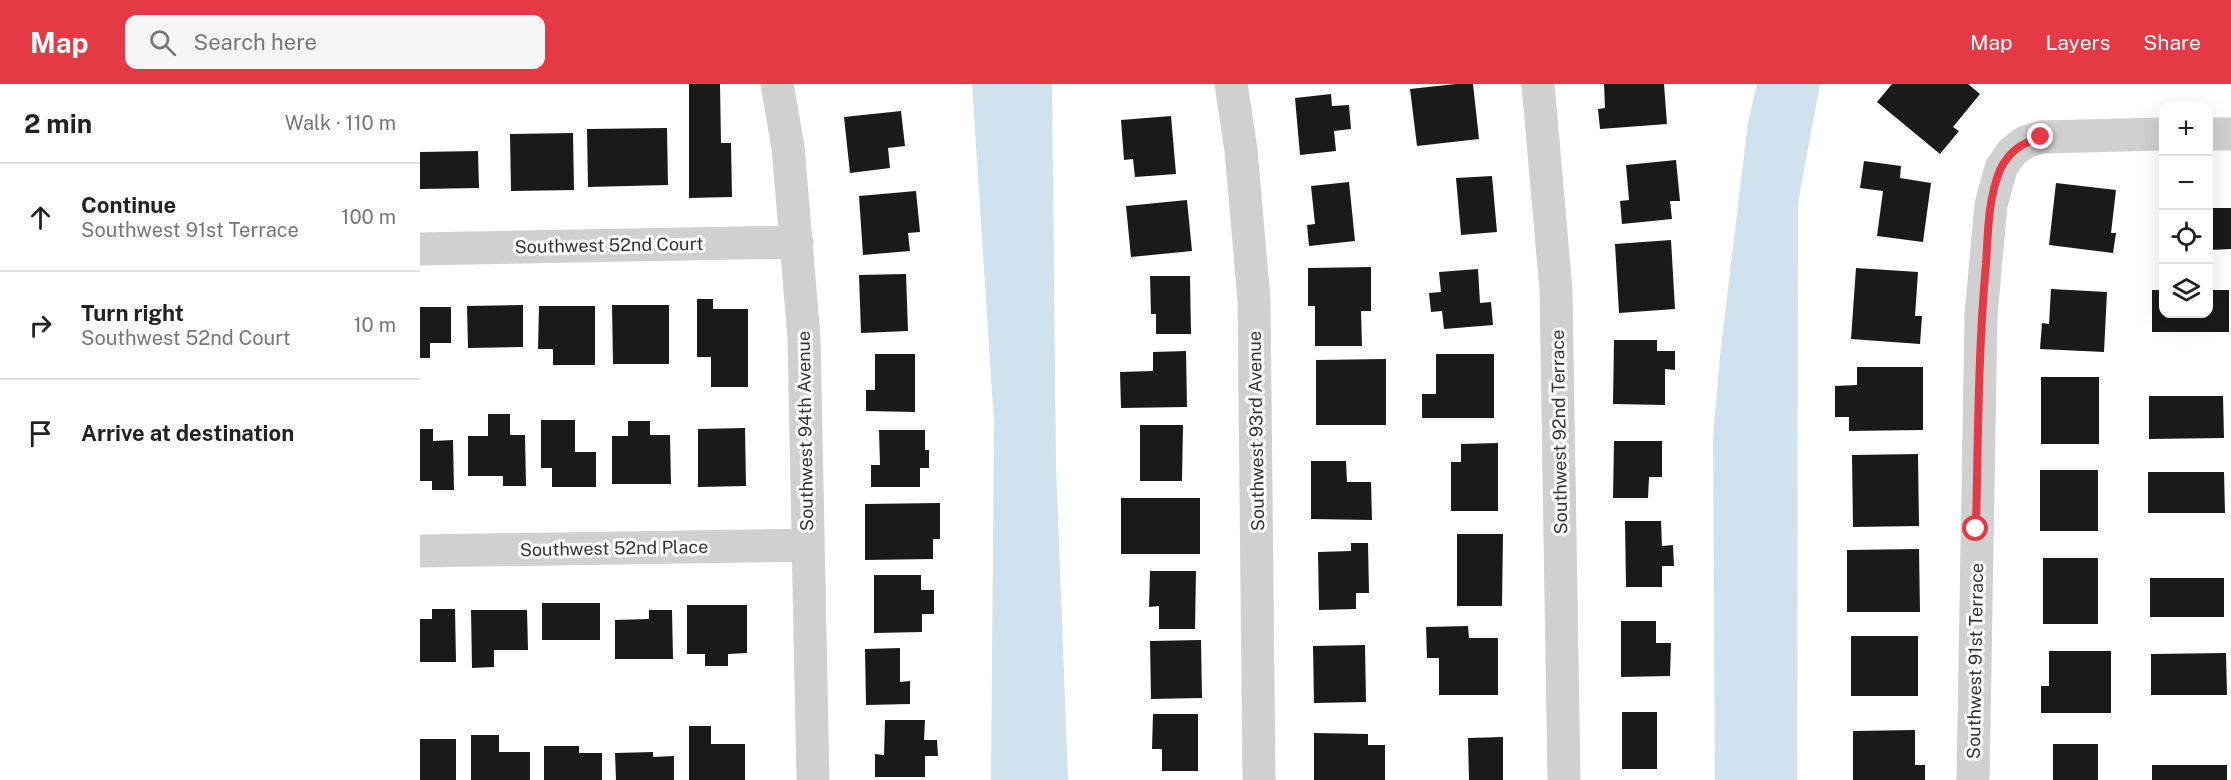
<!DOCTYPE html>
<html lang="en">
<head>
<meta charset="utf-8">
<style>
  body { margin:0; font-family:"Public Sans",sans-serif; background:#f6f6f6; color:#222 }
  .controls { position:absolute; right:18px; top:18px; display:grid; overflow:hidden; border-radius:12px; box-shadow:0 6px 24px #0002 }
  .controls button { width:54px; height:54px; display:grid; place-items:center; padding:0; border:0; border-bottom:2px solid #e0e0e0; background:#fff; color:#222; font:30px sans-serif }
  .stop { position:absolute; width:18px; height:18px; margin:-14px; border:4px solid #e63946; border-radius:50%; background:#fff }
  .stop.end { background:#e63946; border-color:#fff; box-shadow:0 2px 6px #0008 }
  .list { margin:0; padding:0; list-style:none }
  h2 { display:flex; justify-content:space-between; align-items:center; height:78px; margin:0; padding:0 24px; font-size:26px }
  h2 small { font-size:20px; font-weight:400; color:#767676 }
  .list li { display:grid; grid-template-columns:39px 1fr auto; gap:18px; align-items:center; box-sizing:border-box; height:108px; padding:0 24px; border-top:2px solid #e0e0e0 }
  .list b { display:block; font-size:22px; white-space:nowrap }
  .list p { margin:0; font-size:20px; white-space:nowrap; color:#767676 }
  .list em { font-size:20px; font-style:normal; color:#767676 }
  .icon { flex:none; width:33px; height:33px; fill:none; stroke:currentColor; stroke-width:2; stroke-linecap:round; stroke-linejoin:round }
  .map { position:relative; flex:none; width:1811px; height:696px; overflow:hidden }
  header { display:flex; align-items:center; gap:36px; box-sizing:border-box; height:84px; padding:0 30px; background:#e63946; color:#fff }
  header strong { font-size:28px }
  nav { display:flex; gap:33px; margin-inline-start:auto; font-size:21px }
  .search { width:420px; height:54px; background:#f6f6f6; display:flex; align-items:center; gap:15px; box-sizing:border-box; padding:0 21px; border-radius:12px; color:#767676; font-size:22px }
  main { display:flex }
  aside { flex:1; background:#fff }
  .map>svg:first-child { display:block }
  .water { fill:#cfe2ee }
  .building { fill:#1a1a1a }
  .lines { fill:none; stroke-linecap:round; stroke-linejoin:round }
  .minor { stroke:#d0d0d0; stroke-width:33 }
  .route { stroke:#e63946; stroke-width:8 }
  .labels { text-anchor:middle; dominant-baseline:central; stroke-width:6; stroke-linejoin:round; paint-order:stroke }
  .street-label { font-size:18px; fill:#333; stroke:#fff }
</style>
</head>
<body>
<header>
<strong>Map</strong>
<div class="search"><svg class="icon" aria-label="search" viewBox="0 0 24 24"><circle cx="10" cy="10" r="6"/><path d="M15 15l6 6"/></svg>Search here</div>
<nav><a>Map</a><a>Layers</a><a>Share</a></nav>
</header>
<main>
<aside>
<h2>2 min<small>Walk · 110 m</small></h2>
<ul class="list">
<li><svg class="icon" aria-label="ahead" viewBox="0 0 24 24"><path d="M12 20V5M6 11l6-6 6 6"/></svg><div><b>Continue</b><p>Southwest 91st Terrace</p></div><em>100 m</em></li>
<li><svg class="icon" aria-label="right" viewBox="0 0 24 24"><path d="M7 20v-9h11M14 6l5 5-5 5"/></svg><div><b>Turn right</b><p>Southwest 52nd Court</p></div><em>10 m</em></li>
<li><svg class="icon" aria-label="arrive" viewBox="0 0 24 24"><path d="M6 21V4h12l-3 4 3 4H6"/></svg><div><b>Arrive at destination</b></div></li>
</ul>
</aside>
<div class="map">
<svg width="1811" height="696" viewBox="0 0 1811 696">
  <rect width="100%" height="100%" fill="#fff"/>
  <!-- water -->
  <path class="water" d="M552 0H632L636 381 648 696H571L574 339Z
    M1337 0H1400L1378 119 1377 696H1295L1293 354 1300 272 1328 38Z"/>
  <!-- building -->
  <path class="building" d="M269 0H300L301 59H311L312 113 269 114Z
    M1036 0H1053L1059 55 997 62 990 5Z
    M1184 0H1244L1247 40 1180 45 1178 25 1185 24Z
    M1472 0H1548L1560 10 1533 43 1539 47 1520 70 1457 18Z
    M911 10 912 22 929 21 931 45 914 47 916 67 880 71 875 14Z
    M481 27 485 62 468 64 470 84 430 89 424 33Z
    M751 32 756 90 715 93 713 75 704 76 701 36Z
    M247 44 248 101 168 103 167 45Z
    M153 49 154 106 91 107 90 50Z
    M58 67 59 104 0 105V68Z
    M1256 76 1260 117H1250L1252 135 1202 140 1200 117 1209 116 1206 81Z
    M1444 77 1481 82 1480 94 1511 99 1503 158 1457 152 1463 107 1440 104Z
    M1072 92 1077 148 1041 151 1036 94Z
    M929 98 935 157 889 162 887 141 895 140 891 102Z
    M1636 99 1696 106 1691 149H1696L1693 169 1629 161Z
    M496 107 500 148 488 149 490 167 443 171 439 112Z
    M767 116 772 167 711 173 706 122Z
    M1788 124H1811V165L1788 166Z
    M1251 156 1255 225 1199 229 1195 160Z
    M951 183V227H941L942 262H895V222H888V184Z
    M1436 184 1498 188 1495 232H1502L1500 260 1431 255Z
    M1058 185 1060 219 1071 218 1073 241 1024 245 1022 227 1011 228 1009 209 1021 208 1019 188Z
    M486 190 488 247 441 249 439 191Z
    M730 192H770L771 250H736V230H731Z
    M1631 205 1687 208 1684 268 1620 265 1622 239 1629 240Z
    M1732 206H1744V230H1788V206H1809V248H1732Z
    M277 215H293V225H328V303H291V273H277Z
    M103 221V263L48 264 47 222Z
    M192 221H249V280H193Z
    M119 222H175V281H133V265H118Z
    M0 223H31V259H10V274H0Z
    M1194 256H1237V267H1255V286L1245 285V321L1193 320Z
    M766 267 767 323 701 324 700 288 733 287V268Z
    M455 270H495V328L446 327V306H455Z
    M1016 270H1074V334H1002V310H1016Z
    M966 275V341H896V276Z
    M1437 283H1503V346L1429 347V333H1415V302L1437 301Z
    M1621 293H1679V360H1621Z
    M1729 312H1803L1804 354 1729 355Z
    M68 330H90V351H105L106 402H83V392H48V352H68Z
    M121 336H155V368H176V403H132V384H121Z
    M208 337H230V351H250L251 400H192V352H208Z
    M720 341H763L762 397H720Z
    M325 344 326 402 278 403V345Z
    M0 345H13V357L33 356 34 406H12V397H0Z
    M459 346H505V366H509V384H500V403H451V381H460Z
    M1194 357H1242V393H1229L1228 414H1193Z
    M1078 359V427H1031V378H1041V360Z
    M1498 370 1499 442 1433 443 1432 371Z
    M891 377H926L927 398H951L952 436 891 435Z
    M1620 386H1678V447H1620Z
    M1728 388H1804L1805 429H1728Z
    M701 414H780V470H701Z
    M520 419V455H513V475L445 476V420Z
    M1205 437H1241L1242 462 1253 461 1254 482H1242V503H1206Z
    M1037 450H1083L1082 522H1037Z
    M931 459H948L949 509H936V525L899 526 898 468 931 467Z
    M1499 465 1500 528H1427V466Z
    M1623 474H1678V540H1623Z
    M730 487H776L775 545H739V522L729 523Z
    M454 491H501V506H514V530H502V548L454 549Z
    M1730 494H1804V533H1730Z
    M122 519H180V556H122Z
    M267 521H327V569L308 570V582H285V570H267Z
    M12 525H35L36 578H0V535H12Z
    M51 526H107L108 566H74V583L52 584Z
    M229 526H252L253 575H195V536L229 535Z
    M1201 537H1236V559H1251L1250 592 1201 593Z
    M1048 542 1049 554H1078V611H1019V574H1007L1006 543Z
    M1431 552H1498V612H1431Z
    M781 556 782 614 731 615 730 557Z
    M945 561 946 618 894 619 893 562Z
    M480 564V598L490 597V620L446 621 445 565Z
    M1629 567H1691V629H1621V602H1629Z
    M1806 569 1807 611H1731V570Z
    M1202 628H1237V685H1202Z
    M733 630H778V687H742V665H732Z
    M465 636H505L504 656H517L518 672H505V693H455V670L464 671Z
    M269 642H291V660H325V696H269Z
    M1495 646V681H1505V696H1433V647Z
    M894 649 948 650V661H965V696H894Z
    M51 651H79V668H110V696H51Z
    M1083 653V696H1049L1048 654Z
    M0 655H36V696H0Z
    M1633 660H1678V696H1633Z
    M124 662H159V669H182V696H124Z
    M233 668V673L254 672V696H196L195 669Z
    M1732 681H1807V696H1732Z"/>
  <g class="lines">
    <!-- minor -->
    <path class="minor" d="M357 0 368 63 384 253 393 696
      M811 0 821 66 834 216 839 696
      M1118 0 1136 206 1144 696
      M1788 50H1811
      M0 165 377 158
      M0 467 387 461
      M1553 696 1561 231 1571 121 1581 84 1592 68 1605 58 1621 53 1744 50"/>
  </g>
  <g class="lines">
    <!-- route -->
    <path class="route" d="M1556 445C1558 357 1558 268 1566 180 1568 149 1568 115 1580 86 1589 67 1602 59 1621 53"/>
  </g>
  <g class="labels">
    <!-- street labels -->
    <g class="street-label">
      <text transform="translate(189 161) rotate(-1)">Southwest 52nd Court</text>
      <text transform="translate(385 347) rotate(-91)">Southwest 94th Avenue</text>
      <text transform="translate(836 347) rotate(-91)">Southwest 93rd Avenue</text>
      <text transform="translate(1139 348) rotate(-91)">Southwest 92nd Terrace</text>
      <text transform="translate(194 464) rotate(-1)">Southwest 52nd Place</text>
      <text transform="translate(1555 577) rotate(-89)">Southwest 91st Terrace</text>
    </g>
  </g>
</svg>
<div class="controls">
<button>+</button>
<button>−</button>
<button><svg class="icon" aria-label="locate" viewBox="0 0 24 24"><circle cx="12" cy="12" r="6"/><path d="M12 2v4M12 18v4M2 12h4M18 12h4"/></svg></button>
<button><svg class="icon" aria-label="layers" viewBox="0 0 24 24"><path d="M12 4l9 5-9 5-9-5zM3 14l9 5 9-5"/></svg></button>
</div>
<div class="stop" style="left:1556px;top:445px"></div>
<div class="stop end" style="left:1621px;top:53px"></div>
</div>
</main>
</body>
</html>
